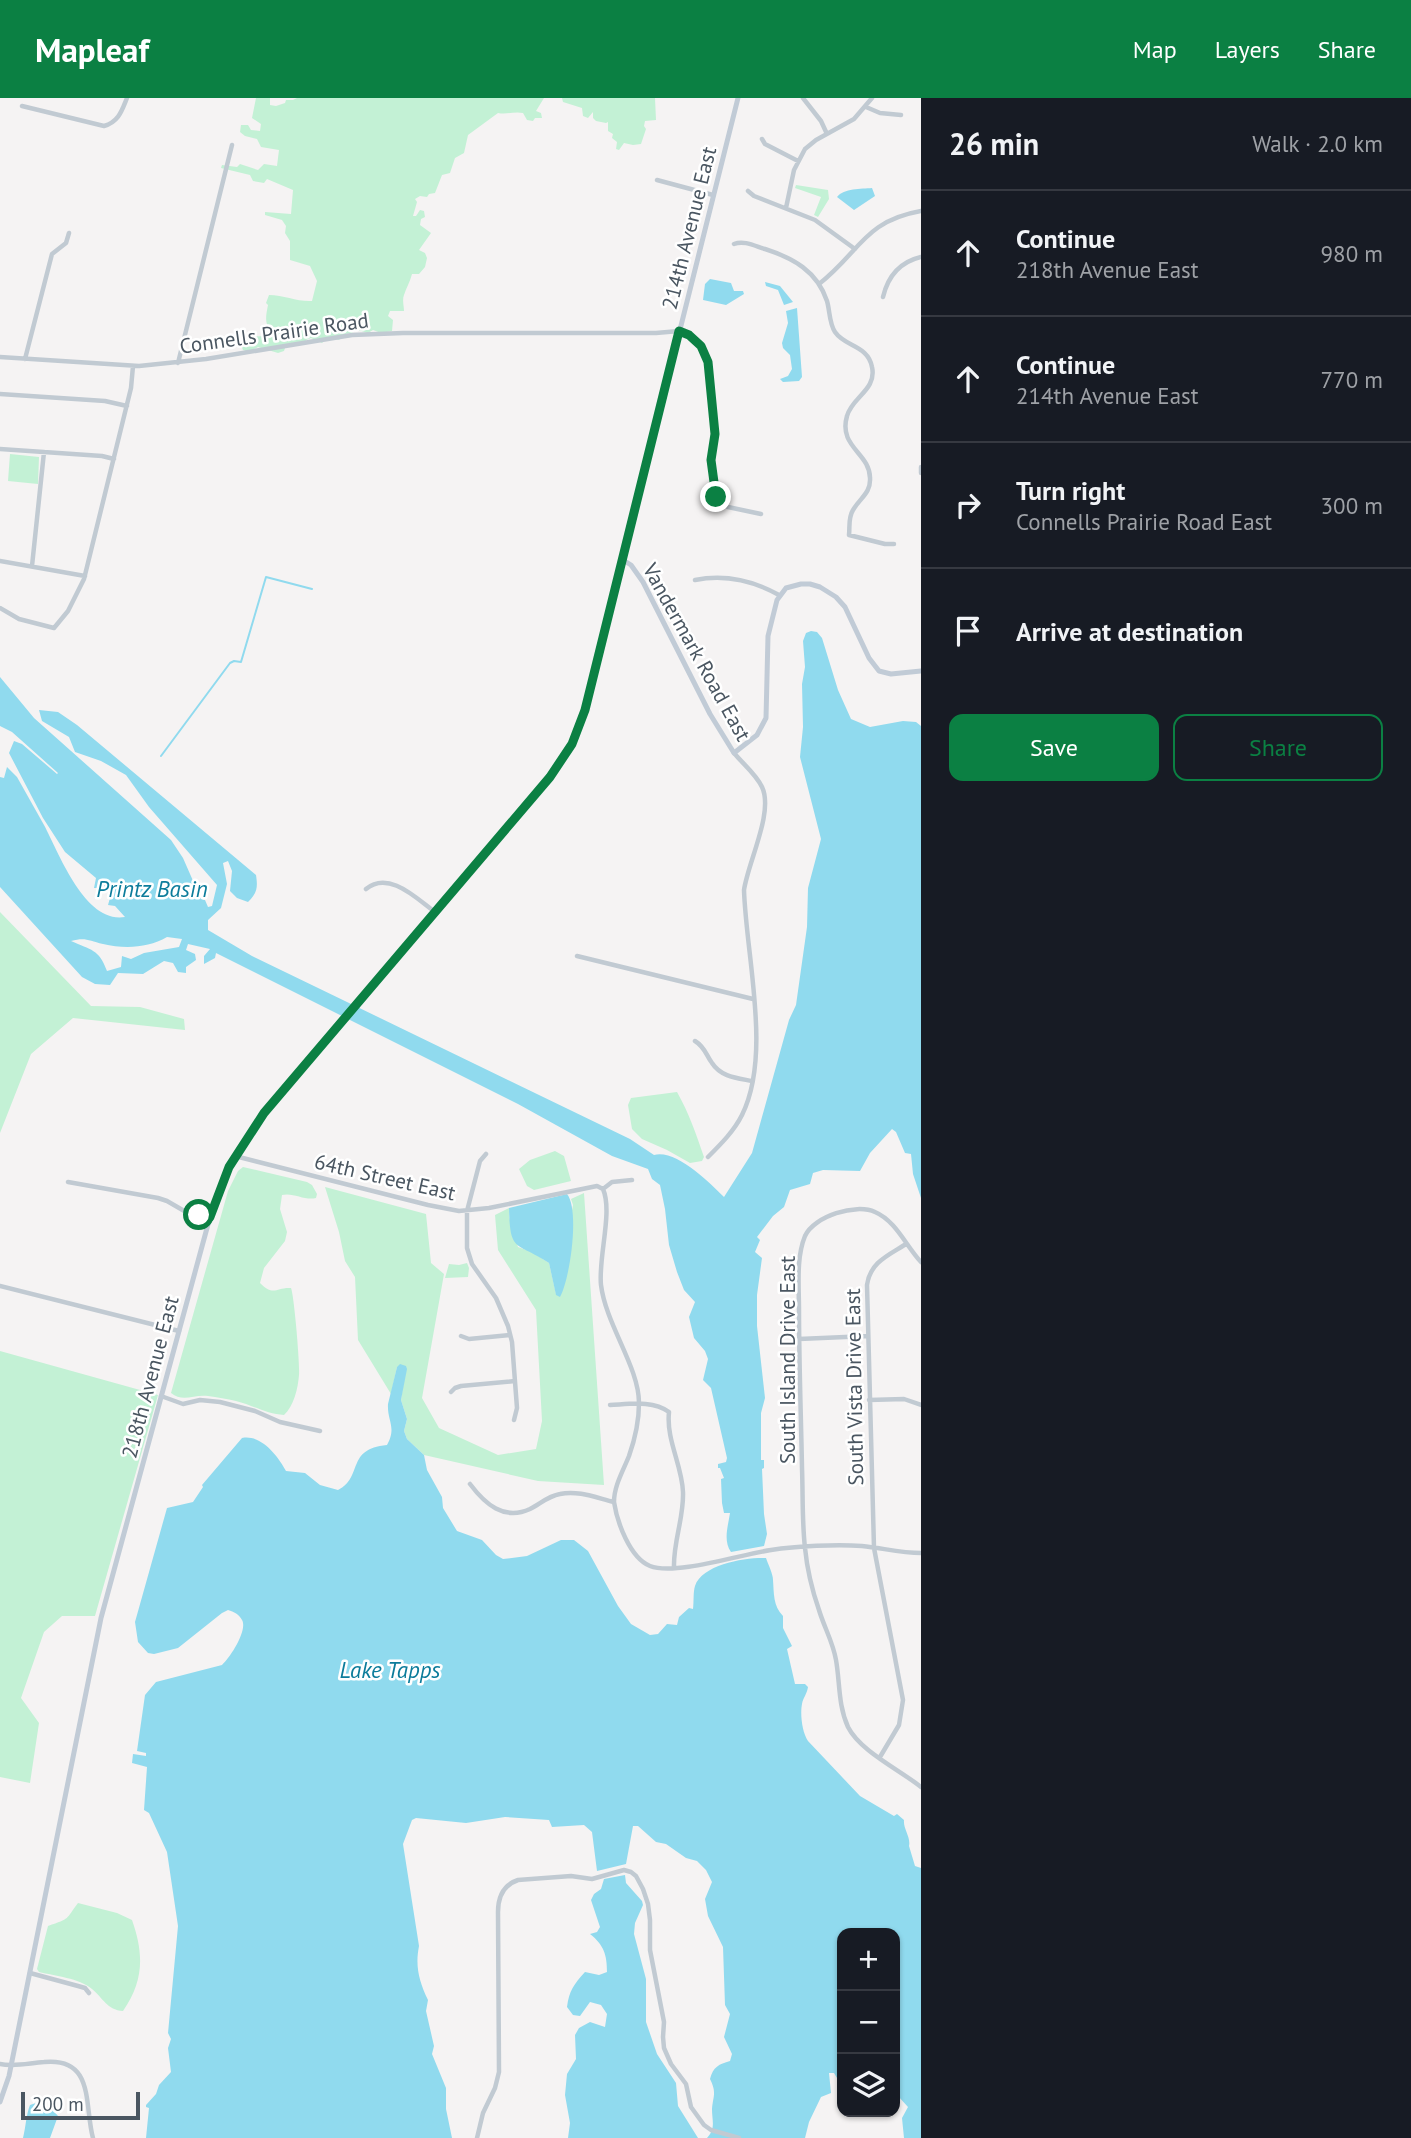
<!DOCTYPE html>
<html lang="en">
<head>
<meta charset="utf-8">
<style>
  body { margin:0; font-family:"PT Sans",sans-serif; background:#242831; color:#f1f3f6 }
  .controls { position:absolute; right:21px; bottom:21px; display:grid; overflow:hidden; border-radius:14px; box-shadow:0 2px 5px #0004 }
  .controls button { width:63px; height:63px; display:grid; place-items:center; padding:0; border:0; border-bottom:2px solid #363941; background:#171b24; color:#f1f3f6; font:35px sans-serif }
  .scale { position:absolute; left:21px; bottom:18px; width:119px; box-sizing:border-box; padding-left:7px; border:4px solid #4a5661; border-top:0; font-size:19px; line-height:24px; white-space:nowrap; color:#4a5661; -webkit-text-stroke:5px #fff; paint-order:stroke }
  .stop { position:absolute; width:21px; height:21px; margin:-16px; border:5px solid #0b8043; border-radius:50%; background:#fff }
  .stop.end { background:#0b8043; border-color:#fff; box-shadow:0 2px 7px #0008 }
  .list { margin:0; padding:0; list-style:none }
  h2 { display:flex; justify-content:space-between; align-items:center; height:91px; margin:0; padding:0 28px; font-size:30px }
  h2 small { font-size:23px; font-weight:400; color:#9ea1a6 }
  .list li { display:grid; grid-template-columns:46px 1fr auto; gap:21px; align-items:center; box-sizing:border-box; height:126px; padding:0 28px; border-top:2px solid #363941 }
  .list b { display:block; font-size:26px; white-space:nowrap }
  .list p { margin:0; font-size:23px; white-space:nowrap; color:#9ea1a6 }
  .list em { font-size:23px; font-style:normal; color:#9ea1a6 }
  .actions { display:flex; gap:14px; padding:21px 28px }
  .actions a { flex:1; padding:16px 0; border:2px solid #0b8043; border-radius:14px; text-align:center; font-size:24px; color:#0b8043 }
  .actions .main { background:#0b8043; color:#fff }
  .icon { flex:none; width:38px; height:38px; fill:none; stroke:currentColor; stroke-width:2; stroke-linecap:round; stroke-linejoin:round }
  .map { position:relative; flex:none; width:921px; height:2040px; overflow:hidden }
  header { display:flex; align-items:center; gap:42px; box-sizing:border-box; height:98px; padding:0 35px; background:#0b8043; color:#fff }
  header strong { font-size:33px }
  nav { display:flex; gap:38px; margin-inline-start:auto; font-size:24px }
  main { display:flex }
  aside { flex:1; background:#171b24 }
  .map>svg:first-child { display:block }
  .green { fill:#c3f1d5 }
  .water { fill:#90daee; fill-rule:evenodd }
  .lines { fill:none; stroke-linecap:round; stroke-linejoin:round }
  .stream { stroke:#90daee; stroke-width:2 }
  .street { stroke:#c1cad2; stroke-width:4.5 }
  .secondary { stroke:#c1cbd6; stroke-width:5 }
  .route { stroke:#0b8043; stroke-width:9 }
  .labels { text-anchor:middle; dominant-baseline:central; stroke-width:5; stroke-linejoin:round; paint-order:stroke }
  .street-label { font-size:21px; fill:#4a5661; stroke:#fff }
  .water-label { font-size:23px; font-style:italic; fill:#0c7c9b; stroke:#fff }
</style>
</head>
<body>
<header>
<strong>Mapleaf</strong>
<nav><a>Map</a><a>Layers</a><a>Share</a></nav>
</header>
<main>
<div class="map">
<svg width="921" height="2040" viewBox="0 0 921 2040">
  <rect width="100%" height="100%" fill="#f5f3f3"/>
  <!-- green -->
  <path class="green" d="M256 0H270V7L276 8 285 5 286 2H293L297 0H544L536 13 541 15 542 20H535L533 23 527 22 523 15C514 13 507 17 498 15L468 37 464 55 455 60 450 75 442 77 435 95 429 96 427 99 420 98 415 101 417 104 413 118H416L420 112 424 113 425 119 421 121 420 127 431 135 419 152 425 155 427 160 425 169 419 176H412C410 184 406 190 404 197 402 202 404 208 404 213H390L388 218 393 222 392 233 381 235 373 232 368 235 355 231 352 235 345 236 339 242 328 239 322 245 311 240 306 242 305 246 286 247 284 253 278 255 258 249 249 254 243 252 240 245 241 239 268 238 271 233C264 226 266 217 268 207L266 205 269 197C284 197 298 204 312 203L317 183 310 168 290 162V143L285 135 286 128 282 122 265 117V114L291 116 293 92 267 81 264 85 253 83 250 77 221 70 222 67 237 69 240 66 258 72 264 66 277 68 279 52 261 49 257 41 245 38 240 34 241 27H248L251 32 260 33 261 26 252 20Z
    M562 0H655L656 22 645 23 644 28 646 31 641 46 633 47 624 45 619 52 616 51 617 44 612 40 613 36 608 33V24L606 25 596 23 593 20V14L588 20 583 18 582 10 563 4Z
    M796 87 828 92 829 101 818 119 814 117 821 99 795 90Z
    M10 356 39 359 38 386 8 383Z
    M0 814 91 908 140 909 184 921 185 932 73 920 31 956 0 1035Z
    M677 994C689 1015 696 1036 704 1059L702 1063 690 1065 667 1052 642 1041 632 1031 628 1007 631 1000Z
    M555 1053 564 1058 571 1083 534 1092 527 1088 519 1071 530 1062Z
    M243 1069 307 1084 312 1087 317 1096 316 1100C305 1103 293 1094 282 1097L280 1111 287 1134 285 1143 264 1170 260 1185C274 1199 276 1189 291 1190 294 1197 300 1266 299 1277 298 1290 294 1308 284 1317 267 1316 252 1307 236 1303 227 1301 217 1299 208 1298 194 1296 183 1305 171 1295L228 1093 238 1073Z
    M325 1089 426 1116 431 1165 444 1176 422 1300 439 1330 498 1357 536 1351 542 1323 536 1212 498 1152 495 1117 509 1110V1119L518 1149 532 1154 549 1165 556 1196 573 1107 571 1101 584 1095 604 1387 538 1383 424 1357 407 1341 404 1333 407 1321 401 1302 406 1268 397 1269 391 1296 358 1242 355 1179 345 1163 339 1134Z
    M467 1165 469 1170 468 1179 445 1180 449 1166 459 1167Z
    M0 1253 158 1297 95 1518H62L44 1534 21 1600 39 1625 30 1685 0 1679Z
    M78 1805 117 1815 132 1822C144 1856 144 1883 123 1913 107 1912 103 1900 92 1891 79 1880 55 1878 39 1874L37 1871 48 1828C71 1820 65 1822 78 1805Z"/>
  <!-- water -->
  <path class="water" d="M872 90 875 98 854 112 837 99C844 90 861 91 872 90Z
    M710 181 731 185 734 193H743L744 196 726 207 703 202 705 186Z
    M765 184 780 188 793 204 784 207 778 192 766 188Z
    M797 210 802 279 799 283 783 284 780 281 788 278 792 271 790 257 783 250 782 245 788 225 786 213Z
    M811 533 817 534 822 540 838 592 851 621 870 629 903 623 916 624 921 628V1100L913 1076 911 1056 905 1055 896 1034 892 1031 870 1055 860 1073 823 1072 813 1075 810 1086 790 1092 784 1109 773 1118 757 1139 760 1142 755 1154 762 1160 757 1197V1228L765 1300 761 1315V1362H764V1370L762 1371 764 1416 767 1436 764 1448 731 1454C723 1443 728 1428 730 1415H724L722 1405 721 1381 724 1380 720 1370H718V1366L726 1364 727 1360 711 1290 703 1282 708 1261 705 1253 694 1240 689 1219 695 1204 684 1192 677 1174 669 1147 665 1111 660 1087 652 1081 648 1071 612 1058 518 1006 216 855 215 860 204 866V858L210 851 188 846 186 852 195 856 196 862 186 869V875L178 874 173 865 164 863 143 876 118 875 110 887 95 886 82 879 0 789V679L4 680 7 669 17 679C26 695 35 711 44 727 59 755 85 826 125 819L115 808 108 807 112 793 108 790H94L96 780 65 754 43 720 9 655 14 643 22 646 57 676 58 675 12 634 0 628V579L34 620 171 742 183 760 201 801 205 802 208 809 212 808 217 787 149 709 126 677 101 663 75 654 69 639 42 623 39 612 58 614 77 627 256 777C258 790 257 795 248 804L237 800 230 793 232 773 228 763 223 765 227 786 221 810 208 822V832L252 858 630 1041 654 1057C676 1051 709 1084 724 1099L752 1055 789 922 796 907 807 829 808 790 821 741 800 659 803 629 802 586 805 569 803 543 806 535ZM167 839 182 841 179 849 144 855 131 861 122 858 121 869 107 873C99 851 91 852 71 843 86 839 89 843 103 846 125 851 148 850 167 839Z
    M567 1096C580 1112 570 1181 560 1199L556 1197 549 1165C516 1143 510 1156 509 1110Z
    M400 1266 406 1268 407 1271 401 1302 407 1321 404 1333 407 1341 424 1357 427 1372 442 1399 443 1410 457 1433 482 1442 496 1457 503 1461 527 1458 561 1442H574L588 1453 618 1508 631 1526 650 1537 658 1536 667 1526 677 1527 679 1519 689 1510 693 1511C694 1504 693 1494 695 1488 702 1466 747 1459 766 1460 768 1466 773 1476 773 1482 774 1495 773 1508 783 1518V1530L792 1548 787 1551 795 1586H805L808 1589C807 1596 803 1600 802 1606 800 1616 802 1634 808 1643L860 1698 894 1718 897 1716 904 1722C903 1731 911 1739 909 1748L915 1768 921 1770V2040H904L902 2020 908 2009 898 1998 895 1986V1835H842V1973L837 1980 834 1975H829L831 1995 821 1999 809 2024 805 2040H707C716 2030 712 2023 712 2011 713 1998 717 1995 710 1981 713 1969 719 1966 730 1963L732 1956 724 1939 730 1916 725 1907 723 1849 708 1818 705 1801 712 1784 706 1772 697 1763 686 1760 666 1746 656 1744 638 1728H633L626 1766 597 1773 592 1734 584 1727 552 1729 549 1722 505 1719 466 1725 416 1720 412 1722 403 1746 419 1848C415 1868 419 1883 428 1902L426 1913 434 1948 432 1956 446 1990V2011L452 2040H146L149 2010 146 2009V2007L156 1996 159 1987 171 1974 168 1950 171 1941 168 1935 178 1828 167 1754 149 1715 144 1712 147 1669 132 1665 133 1656 146 1658V1655L137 1653 145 1597 156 1584 222 1567C230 1560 248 1532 242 1522 239 1516 234 1514 228 1512L222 1515 178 1550 154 1556 148 1555 138 1544 135 1524 167 1410 193 1404 203 1389 202 1387 242 1340C261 1336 278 1358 286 1373L305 1375 320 1387 338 1392C364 1379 345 1351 387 1347 397 1329 387 1323 388 1306L397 1269Z
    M625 1777 626 1785 642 1803 643 1807 635 1825 634 1836 646 1881V1924L657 1956 676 1985 678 2008 698 2040H568L570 2025 565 1997 567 1976 576 1961 575 1937 579 1930 590 1924 605 1929 607 1916 601 1907 590 1904 580 1918 573 1917 567 1909C569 1893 574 1886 585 1874L599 1877 607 1874C607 1857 604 1847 590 1836L597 1834 600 1829 591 1802 594 1796 601 1791 604 1781Z
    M36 2005 50 2009 58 2018 50 2040H23C26 2028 26 2017 30 2007Z"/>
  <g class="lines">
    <!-- stream -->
    <path class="stream" d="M161 658 230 565 234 563 241 564 266 479 312 491"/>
    <!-- street -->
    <path class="street" d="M803 0 821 23 827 36
      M22 8 104 28C119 24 122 12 127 0
      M866 9 880 15 901 17
      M762 41 765 46 798 63
      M657 82 713 97
      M748 93 754 98 815 122 855 151
      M786 110 794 72 805 51 816 42 854 21 872 0
      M734 146C744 142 755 148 765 151 793 160 817 173 827 203 830 213 829 225 835 234 845 249 868 247 872 269 877 292 852 299 847 318 838 349 870 355 870 380 871 395 860 400 853 412 848 420 850 428 849 437L885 446H894
      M819 186C860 154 864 123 921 113
      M883 199C888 178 900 164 921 159
      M0 259 139 268 206 261 352 237 403 235H656L679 233 694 240 706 256 714 336 711 362 715 382 714 395 719 404 728 409 761 416
      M25 261 52 156 66 145 69 135
      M178 265 232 47
      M0 296 105 303 127 308
      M0 351 102 358 114 361
      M921 369V375
      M0 463 85 478
      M32 468 44 354
      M695 482C725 476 752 482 779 497
      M0 510 19 521 54 530 68 513 84 481 131 290 133 268
      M366 791C389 772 417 801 435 814
      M577 858 753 901
      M695 943C705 949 706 957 712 965 721 979 737 980 752 983
      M486 1056 480 1063 467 1113V1150L472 1166 496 1200 508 1228 512 1244 517 1310 514 1322
      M235 1058 428 1107 459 1113 489 1110 597 1088 603 1091 612 1084 632 1082
      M708 1059C721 1046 734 1033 742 1017 772 957 746 858 744 792 748 764 774 714 762 689 756 676 743 666 734 655
      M68 1084 158 1100 167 1103 186 1114 210 1119
      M603 1091C613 1114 598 1160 601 1187 606 1227 639 1269 639 1305 639 1324 635 1341 629 1358 623 1373 614 1388 614 1404
      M921 1164C906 1148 896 1123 875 1114 856 1105 814 1118 805 1138 796 1160 799 1188 799 1212 799 1265 801 1317 802 1370 803 1397 802 1424 805 1450 807 1470 812 1492 819 1512 824 1529 833 1544 836 1562 840 1584 838 1607 848 1629 860 1653 900 1672 921 1689
      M0 1188 179 1233
      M461 1238 469 1241 510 1237
      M799 1241 868 1238
      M451 1294 455 1290 461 1288 515 1283
      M161 1298 183 1306 200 1302 220 1304 255 1313 280 1324 320 1333
      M869 1302 904 1301 921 1307
      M610 1307C630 1306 653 1302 669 1314 666 1342 682 1367 683 1394 684 1420 673 1444 674 1470
      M470 1386C485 1406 504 1423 530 1411 540 1406 548 1398 560 1396 578 1392 597 1400 614 1404 617 1424 630 1460 650 1468 675 1478 742 1456 771 1452 796 1448 837 1446 862 1448 882 1450 901 1455 921 1455
      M880 1659 899 1627 903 1602 874 1450 867 1187C870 1164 889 1157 906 1146
      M30 1875 78 1888 85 1890 89 1895
      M0 1966C15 1969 29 1965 44 1964 95 1959 84 2007 93 2040
      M477 2040 483 2015 495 1990 499 1974 498 1814C498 1799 503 1787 518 1782L571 1778 592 1781 624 1772 631 1774 636 1778 643 1791 648 1806 650 1822V1852L664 1924 663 1939 664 1950 671 1966 686 1986 691 2009 704 2027 711 2032 739 2040"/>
    <!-- secondary -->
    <path class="secondary" d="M623 462 631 467 643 484 710 616 734 655 757 637 766 620 768 538 777 502 786 490 801 486H810L820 489 836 499 845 509 869 560 879 573 891 576 921 573
      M0 2004 9 1978 101 1520 210 1119 229 1069 264 1015 550 679 572 645 586 607 738 0"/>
  </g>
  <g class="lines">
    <!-- route -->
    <path class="route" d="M199 1117 210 1119 229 1069 264 1015 550 679 572 646 585 612 679 233 689 237 701 248 708 264 715 336 711 362 716 399"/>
  </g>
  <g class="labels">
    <!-- street labels -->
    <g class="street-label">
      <text transform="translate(689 130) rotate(-76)">214th Avenue East</text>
      <text transform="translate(274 235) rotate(-8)">Connells Prairie Road</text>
      <text transform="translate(697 554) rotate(61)">Vandermark Road East</text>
      <text transform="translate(385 1079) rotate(13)">64th Street East</text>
      <text transform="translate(787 1262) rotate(-90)">South Island Drive East</text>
      <text transform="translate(150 1279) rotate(-75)">218th Avenue East</text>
      <text transform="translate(854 1289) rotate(-91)">South Vista Drive East</text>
    </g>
    <!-- water labels -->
    <g class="water-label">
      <text x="152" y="790">Printz Basin</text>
      <text x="390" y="1571">Lake Tapps</text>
    </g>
  </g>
</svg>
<div class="controls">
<button>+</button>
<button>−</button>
<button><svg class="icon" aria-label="layers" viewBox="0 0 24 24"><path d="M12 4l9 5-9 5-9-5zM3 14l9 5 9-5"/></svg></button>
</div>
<div class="scale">200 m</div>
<div class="stop" style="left:199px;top:1117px"></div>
<div class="stop end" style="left:716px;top:399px"></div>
</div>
<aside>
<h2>26 min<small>Walk · 2.0 km</small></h2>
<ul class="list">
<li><svg class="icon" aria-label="ahead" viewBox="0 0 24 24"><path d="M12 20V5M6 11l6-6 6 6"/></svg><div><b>Continue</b><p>218th Avenue East</p></div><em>980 m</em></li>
<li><svg class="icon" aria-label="ahead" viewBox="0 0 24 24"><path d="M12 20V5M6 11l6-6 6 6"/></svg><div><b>Continue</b><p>214th Avenue East</p></div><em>770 m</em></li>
<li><svg class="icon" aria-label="right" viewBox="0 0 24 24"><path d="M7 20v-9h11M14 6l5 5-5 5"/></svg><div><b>Turn right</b><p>Connells Prairie Road East</p></div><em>300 m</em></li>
<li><svg class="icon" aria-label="arrive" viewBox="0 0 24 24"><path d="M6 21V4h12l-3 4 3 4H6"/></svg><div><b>Arrive at destination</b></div></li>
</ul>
<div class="actions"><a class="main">Save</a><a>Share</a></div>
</aside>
</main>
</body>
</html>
